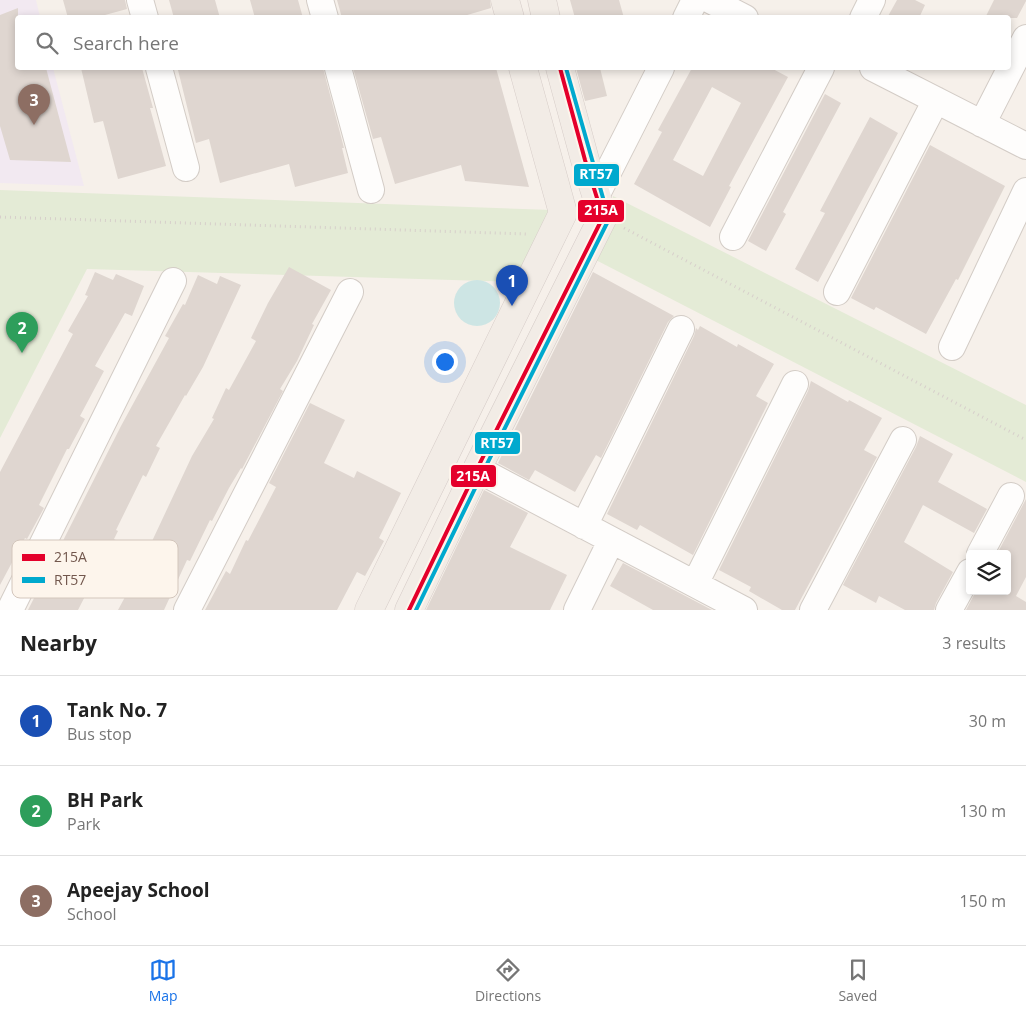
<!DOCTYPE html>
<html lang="en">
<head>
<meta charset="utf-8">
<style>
  body { margin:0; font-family:"Open Sans",sans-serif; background:#f2f2f2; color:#222 }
  .controls { position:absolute; right:15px; bottom:15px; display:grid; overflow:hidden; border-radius:5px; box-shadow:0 2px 8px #0003 }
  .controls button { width:45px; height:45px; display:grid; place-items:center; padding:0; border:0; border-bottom:1px solid #e0e0e0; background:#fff; color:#222; font:25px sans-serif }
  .you { position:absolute; left:444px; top:361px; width:18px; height:18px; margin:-12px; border:4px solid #fff; border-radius:50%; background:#1a73e8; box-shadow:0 0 0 8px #1a73e833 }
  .badge { display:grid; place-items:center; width:32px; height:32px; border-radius:50%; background:#1a73e8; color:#fff; font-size:16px; font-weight:700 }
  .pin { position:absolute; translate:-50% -41px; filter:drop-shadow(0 1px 2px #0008) }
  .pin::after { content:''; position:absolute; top:26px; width:18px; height:15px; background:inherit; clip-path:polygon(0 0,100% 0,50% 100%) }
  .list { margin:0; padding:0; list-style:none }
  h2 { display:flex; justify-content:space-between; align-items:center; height:65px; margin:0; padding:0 20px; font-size:21px }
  h2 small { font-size:16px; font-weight:400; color:#767676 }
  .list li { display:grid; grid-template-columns:32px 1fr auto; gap:15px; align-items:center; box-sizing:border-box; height:90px; padding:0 20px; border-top:1px solid #e0e0e0 }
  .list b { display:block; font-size:19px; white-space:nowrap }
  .list p { margin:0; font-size:16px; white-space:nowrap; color:#767676 }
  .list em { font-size:16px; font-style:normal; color:#767676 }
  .icon { flex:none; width:28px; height:28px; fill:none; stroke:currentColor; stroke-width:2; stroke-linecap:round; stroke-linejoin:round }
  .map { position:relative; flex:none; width:1026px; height:610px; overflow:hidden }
  .search { position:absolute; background:#fff; box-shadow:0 2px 8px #0003; left:15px; right:15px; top:15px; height:55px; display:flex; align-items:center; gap:12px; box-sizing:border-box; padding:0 18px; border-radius:5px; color:#767676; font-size:19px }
  .sheet { height:335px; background:#fff }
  nav { display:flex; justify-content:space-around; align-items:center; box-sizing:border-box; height:70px; border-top:1px solid #e0e0e0; background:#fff; font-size:14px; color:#767676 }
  nav a { display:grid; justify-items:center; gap:2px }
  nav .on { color:#1a73e8 }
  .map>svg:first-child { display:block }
  .education { fill:#f2e9f1 }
  .green { fill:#e4ebd6 }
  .water { fill:#cde5e4 }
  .building { fill:#dfd6d0; fill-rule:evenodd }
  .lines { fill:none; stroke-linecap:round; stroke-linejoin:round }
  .minor-casing { stroke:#d3ccc6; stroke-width:28 }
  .major-casing { stroke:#d5cbc7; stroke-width:29 }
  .path { stroke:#d7cfcb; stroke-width:3; stroke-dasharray:1 4; stroke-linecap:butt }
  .minor { stroke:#fefdfc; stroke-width:26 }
  .major { stroke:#f2ece6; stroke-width:28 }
  .bus-1-casing { stroke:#fdf5ec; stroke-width:8 }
  .bus-2-casing { stroke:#fdf5ec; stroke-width:8 }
  .bus-1 { stroke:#e4002b; stroke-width:4 }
  .bus-2 { stroke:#00a9ce; stroke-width:4 }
  .key { fill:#fdf5ec; stroke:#d3c6bc; stroke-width:1 }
  .key-label { font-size:14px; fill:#72574d }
  .line-badge { stroke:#fdf5ec; stroke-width:2 }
  .badge-label { font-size:14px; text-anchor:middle; font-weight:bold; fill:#fff }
</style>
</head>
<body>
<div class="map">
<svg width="1026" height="610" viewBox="0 0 1026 610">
  <rect width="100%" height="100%" fill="#f6f0ea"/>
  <!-- education -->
  <path class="education" d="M0 0H36L40 17 18 18V68H53L84 186 0 183Z"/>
  <!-- green -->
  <path class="green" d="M0 190 552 210 520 282 87 269 0 438Z
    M613 196 1026 405V482L590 257 612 219Z"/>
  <!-- water -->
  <path class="water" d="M454 303a23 23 0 1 1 46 0a23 23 0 1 1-46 0Z"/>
  <!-- building -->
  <path class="building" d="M63 0H125L127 9 94 18H68Z
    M169 0H215L220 18H174Z
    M250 0H298L303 18H255Z
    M337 0H490L491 8 457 18H342Z
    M570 0H619L624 18H575Z
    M897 0H915L925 5 919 18H887Z
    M994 0H1026V1L1017 18H985Z
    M18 8V68H46L71 162 10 160 0 126V15Z
    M81 68H142L153 108H150L166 166 118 179 103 121 94 123Z
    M188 68H323L344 148H342L348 173 295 187 289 164 220 183 209 139 196 143 178 70Z
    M353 68H496L529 187 465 181 461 165 395 184 381 137 373 139Z
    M576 68H600L607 96 585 101Z
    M692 68H771L788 77 729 186 731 187 710 227 634 184 662 132 658 130ZM712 87 741 103 703 176 673 160Z
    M825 94 841 103 783 212 786 214 766 251 748 241Z
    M870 117 898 133 818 282 795 269 825 213 820 211Z
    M930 145 1005 186 958 280 956 279 926 334 876 307 874 310 851 298Z
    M289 267 331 290 312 324 314 325 297 361 280 389 283 391 242 469 241 468 229 488 212 521 210 520 190 561 187 560 164 610H118L132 584 99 569 78 610H28L121 426 169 338 165 336 183 304 185 305 198 275 217 284 220 276 241 285 203 367 186 396 185 395 156 446 160 448 146 477 143 475 116 530 118 531 114 539 137 552 138 551 146 554 192 456 214 419 212 418 226 388 229 390 256 341 251 338 268 303Z
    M95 272 113 280 116 274 144 286 132 316 125 313 95 366 104 371 80 416 85 419 69 449H67L39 505 44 508 27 539 25 538 0 585V472L73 334 68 331 88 296 85 295Z
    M593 272 674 316 668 322 601 458 596 455 575 492 535 470 529 480 498 463Z
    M700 326 737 347 738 344 774 364 756 396 768 403 693 555 640 525 637 530 607 514 694 336 696 328 698 330Z
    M811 381 848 402 849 400 882 418 864 450 877 457 795 610H782L749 591 751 587 719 570 808 391Z
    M310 403 345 420 324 463 354 478 357 471 401 493 379 538 384 541 365 576 357 572 337 610H205L226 571 230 574 246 540 248 541 276 487 269 483Z
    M920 436 953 454 938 482 987 509 974 533 923 505 904 542 953 572 936 603 934 610H905L879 596 876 603 843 585 916 447Z
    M484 490 528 513 510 547 567 575 550 610H426Z
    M1026 499V577L1016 596 1026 602V610H966L976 591H1007V554H997Z
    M623 563 712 610H653L610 586Z"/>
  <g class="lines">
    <!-- minor casing -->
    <g class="minor-casing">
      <path id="minor" d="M140 0 145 18
        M320 0 325 18
        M710 0 745 18
        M686 18 695 0
        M863 18 872 0
        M159 68 186 168
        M338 68 371 190
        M873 68 1026 146
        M982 124 1026 38
        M596 196 661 68
        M733 237 821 68
        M837 292 936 100
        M952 347 1026 191
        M477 469 744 610
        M584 526 681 329
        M980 554 1011 496
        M695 584 795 384
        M10 610 173 281
        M187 610 350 292
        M577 610 611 541
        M813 610 903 440
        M949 610 970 572"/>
    </g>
    <!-- major casing -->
    <g class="major-casing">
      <path id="major" d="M505 0 510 18
        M542 0 546 18
        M369 610 563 213 523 68
        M409 610 477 469 603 217 585 160 560 68"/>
    </g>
    <!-- path -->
    <path class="path" d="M0 217 527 234
      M624 228 1026 440"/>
    <!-- minor -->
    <use href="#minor" class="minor"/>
    <!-- major -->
    <use href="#major" class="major"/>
    <!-- bus-1 casing -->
    <g class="bus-1-casing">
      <path id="bus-1" d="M409 610 477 469 603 217 585 160 560 68"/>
    </g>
    <!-- bus-2 casing -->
    <g class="bus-2-casing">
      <path id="bus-2" d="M416 610 483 472 609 219 566 68"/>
    </g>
    <!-- bus-1 -->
    <use href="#bus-1" class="bus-1"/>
    <!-- bus-2 -->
    <use href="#bus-2" class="bus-2"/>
  </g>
  <!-- legend -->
  <rect x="12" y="540" width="166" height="58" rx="8" class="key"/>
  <rect x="22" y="554" width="23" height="7" fill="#e4002b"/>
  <rect x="22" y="577" width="23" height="6" fill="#00a9ce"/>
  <g class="key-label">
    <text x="54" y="562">215A</text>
    <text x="54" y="585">RT57</text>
  </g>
  <g class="line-badge">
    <rect x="573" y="163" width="47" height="24" rx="5" fill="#00a9ce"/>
    <rect x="577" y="199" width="48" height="24" rx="5" fill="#e4002b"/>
    <rect x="474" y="431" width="47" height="24" rx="5" fill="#00a9ce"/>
    <rect x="450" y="464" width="47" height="24" rx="5" fill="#e4002b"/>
  </g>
  <g class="badge-label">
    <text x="596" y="179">RT57</text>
    <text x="601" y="215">215A</text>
    <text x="497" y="448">RT57</text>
    <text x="473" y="481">215A</text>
  </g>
</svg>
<div class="controls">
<button><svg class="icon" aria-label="layers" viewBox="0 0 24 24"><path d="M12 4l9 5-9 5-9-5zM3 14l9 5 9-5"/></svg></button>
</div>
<div class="you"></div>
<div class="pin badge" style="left:512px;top:306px;background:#1a4fb4">1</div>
<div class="pin badge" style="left:22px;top:353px;background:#2e9e5b">2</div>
<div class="pin badge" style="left:34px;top:125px;background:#8d6e63">3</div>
<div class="search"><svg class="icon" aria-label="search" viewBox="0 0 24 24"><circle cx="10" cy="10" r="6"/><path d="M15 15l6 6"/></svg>Search here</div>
</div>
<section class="sheet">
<h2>Nearby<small>3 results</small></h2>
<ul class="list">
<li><span class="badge" style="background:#1a4fb4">1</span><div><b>Tank No. 7</b><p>Bus stop</p></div><em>30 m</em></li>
<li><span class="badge" style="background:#2e9e5b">2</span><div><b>BH Park</b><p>Park</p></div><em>130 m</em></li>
<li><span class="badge" style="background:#8d6e63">3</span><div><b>Apeejay School</b><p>School</p></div><em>150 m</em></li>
</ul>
</section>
<nav>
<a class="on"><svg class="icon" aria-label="map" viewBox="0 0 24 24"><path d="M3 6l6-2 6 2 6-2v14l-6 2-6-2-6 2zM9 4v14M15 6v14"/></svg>Map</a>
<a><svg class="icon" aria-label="directions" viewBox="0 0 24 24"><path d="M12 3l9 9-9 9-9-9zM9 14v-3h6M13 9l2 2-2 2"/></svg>Directions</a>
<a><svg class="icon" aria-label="saved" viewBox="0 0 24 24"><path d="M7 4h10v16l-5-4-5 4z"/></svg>Saved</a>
</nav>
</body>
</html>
